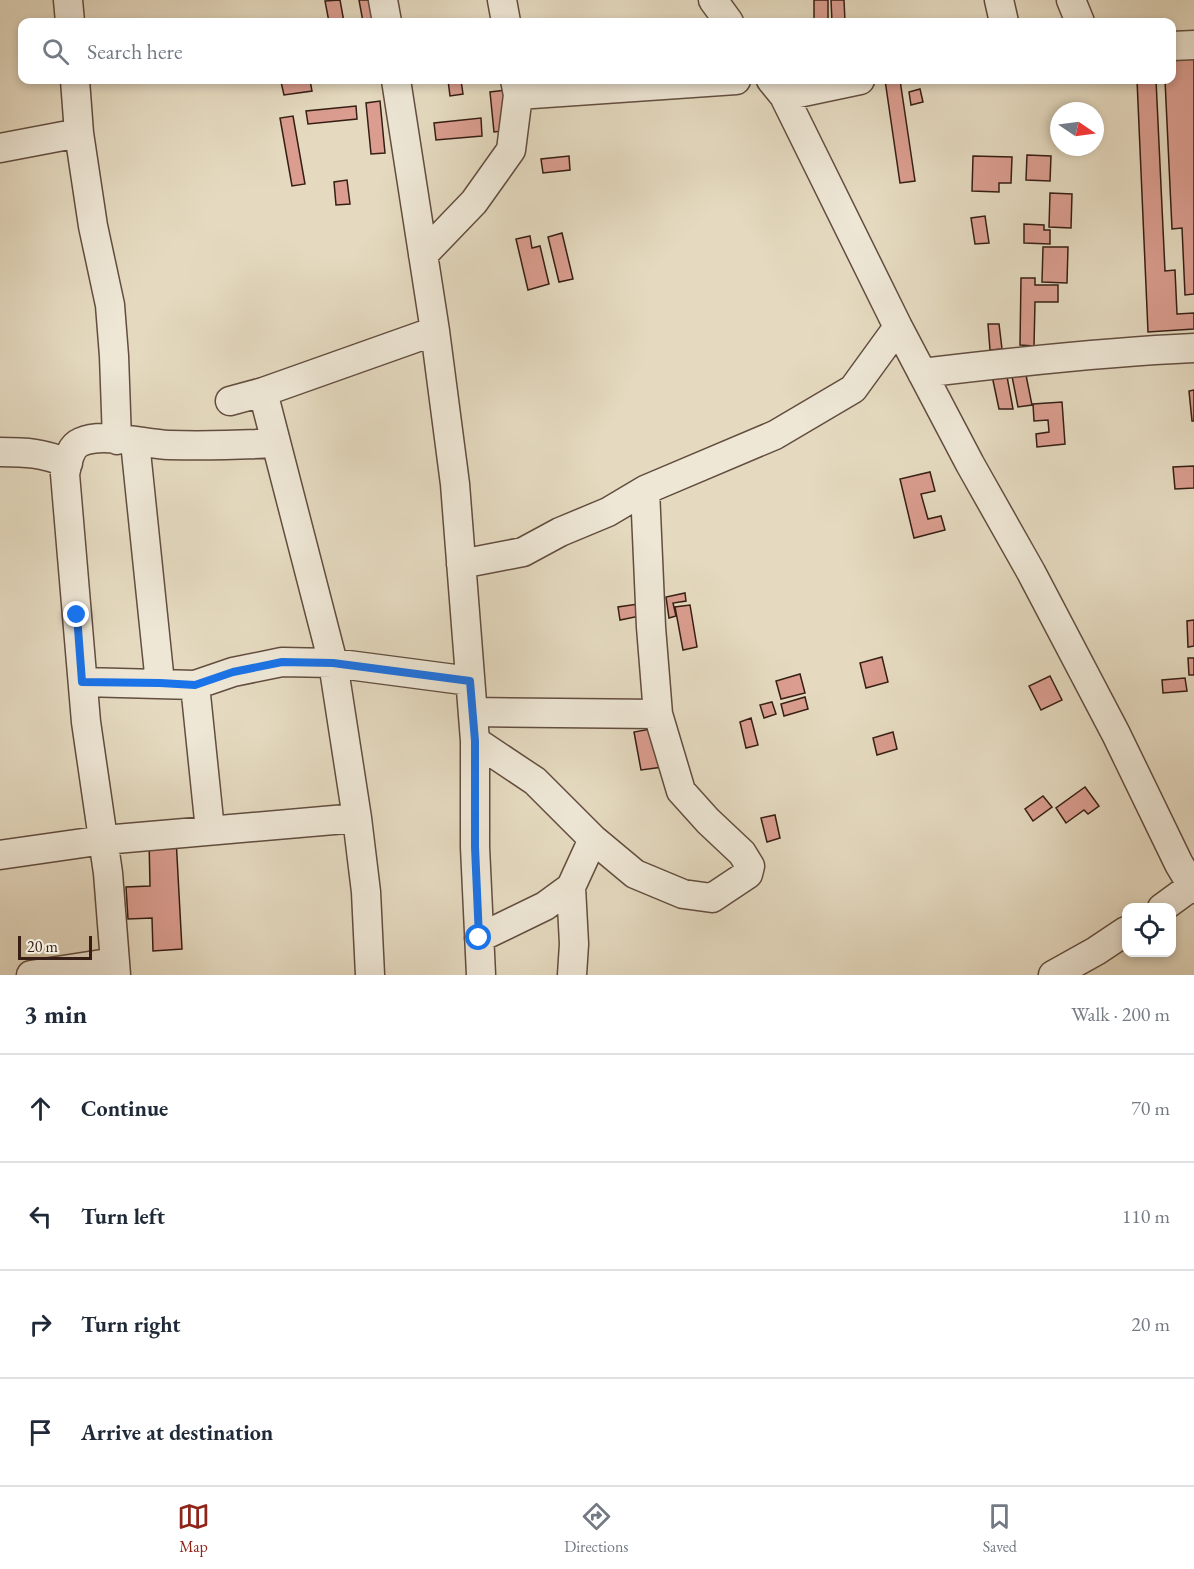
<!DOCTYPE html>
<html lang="en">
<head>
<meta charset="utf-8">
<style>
  body { margin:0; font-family:"EB Garamond",serif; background:#f2f2f3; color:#1f2937 }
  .controls { position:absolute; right:18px; bottom:18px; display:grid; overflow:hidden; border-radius:12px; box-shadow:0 3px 9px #0003 }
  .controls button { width:54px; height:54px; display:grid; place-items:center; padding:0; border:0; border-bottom:2px solid #e0e1e3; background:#fff; color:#1f2937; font:30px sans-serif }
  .compass { position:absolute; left:1050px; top:102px; width:54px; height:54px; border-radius:50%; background:#fff; box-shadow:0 3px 9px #0003; rotate:103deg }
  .scale { position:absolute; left:18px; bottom:15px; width:74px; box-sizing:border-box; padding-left:6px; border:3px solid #361e14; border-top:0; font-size:16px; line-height:21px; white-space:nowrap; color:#361e14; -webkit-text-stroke:4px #eee7d6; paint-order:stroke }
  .stop { position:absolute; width:18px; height:18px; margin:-14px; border:4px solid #1a73e8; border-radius:50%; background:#fff }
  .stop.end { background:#1a73e8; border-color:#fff; box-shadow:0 2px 6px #0008 }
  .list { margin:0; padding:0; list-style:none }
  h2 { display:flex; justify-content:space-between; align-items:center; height:78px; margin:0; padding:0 24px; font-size:26px }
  h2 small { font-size:20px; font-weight:400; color:#747a83 }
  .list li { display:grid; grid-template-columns:39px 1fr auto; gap:18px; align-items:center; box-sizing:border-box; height:108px; padding:0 24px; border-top:2px solid #e0e1e3 }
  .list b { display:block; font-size:22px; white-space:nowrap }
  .list em { font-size:20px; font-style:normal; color:#747a83 }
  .icon { flex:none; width:33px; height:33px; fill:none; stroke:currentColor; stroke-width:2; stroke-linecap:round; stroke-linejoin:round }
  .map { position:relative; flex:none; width:1194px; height:975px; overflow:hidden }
  .search { position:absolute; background:#fff; box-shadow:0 3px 9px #0003; left:18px; right:18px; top:18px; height:66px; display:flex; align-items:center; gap:15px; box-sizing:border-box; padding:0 21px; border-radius:12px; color:#747a83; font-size:22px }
  .sheet { height:510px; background:#fff }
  nav { display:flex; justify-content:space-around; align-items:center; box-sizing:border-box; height:84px; border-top:2px solid #e0e1e3; background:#fff; font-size:16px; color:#747a83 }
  nav a { display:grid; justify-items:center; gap:3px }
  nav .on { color:#8f2418 }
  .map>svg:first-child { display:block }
  .building { fill:#da9d8f; stroke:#361e14; stroke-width:1.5 }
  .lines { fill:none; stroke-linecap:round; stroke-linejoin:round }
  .minor-casing { stroke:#624d3f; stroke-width:31 }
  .minor { stroke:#eee7d6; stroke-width:28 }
  .route { stroke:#1a73e8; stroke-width:8 }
</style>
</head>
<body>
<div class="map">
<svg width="1194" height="975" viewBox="0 0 1194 975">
  <rect width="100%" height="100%" fill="#e5dac0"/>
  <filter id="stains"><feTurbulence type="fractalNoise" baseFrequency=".00333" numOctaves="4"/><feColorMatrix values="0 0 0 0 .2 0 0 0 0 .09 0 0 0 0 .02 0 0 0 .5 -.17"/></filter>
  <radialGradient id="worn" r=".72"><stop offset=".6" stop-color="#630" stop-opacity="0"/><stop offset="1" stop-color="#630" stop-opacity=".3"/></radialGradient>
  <!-- building -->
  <path class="building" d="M340 0 344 22H329L325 1Z
    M359 0H374L378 21 363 22Z
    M814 0H828V22H814Z
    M831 0H844L845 22H832Z
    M446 19V22H426L425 20Z
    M1194 58V294L1185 295 1182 228 1172 229 1165 80H1172V59Z
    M296 80H310L312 91 284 95 281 82Z
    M448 80H461L463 94 450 96Z
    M885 80H900L915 181 900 183Z
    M1137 80H1156L1165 271 1175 270 1177 314 1194 313V329L1148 332Z
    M920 89 923 102 911 105 909 92Z
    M506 90 510 130 494 132 490 92Z
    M380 101 385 153 371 154 366 103Z
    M356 106 357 119 308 124 306 111Z
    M293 116 305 184 292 186 280 118Z
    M481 118 482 136 436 140 434 123Z
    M1027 155 1051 156 1050 181 1026 180Z
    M569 156 570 170 543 173 541 159Z
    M973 156 1012 157 1011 183H999V192L972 191Z
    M347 180 350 204 336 205 334 182Z
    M1050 193 1072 194 1071 228 1049 227Z
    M985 216 989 243 975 244 971 218Z
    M1024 224 1044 225V230H1050V244L1024 243Z
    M562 233 573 279 559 282 548 237Z
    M530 236 532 248 540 246 549 284 528 290 516 239Z
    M1043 247H1068L1067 283 1042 282Z
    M1021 278H1035V285H1058V302H1035L1034 346 1020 345Z
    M988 324H999L1002 349 990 350Z
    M1024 365 1032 405 1018 407 1011 371H1006L1013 409H999L991 371Z
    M1194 390V421H1192L1189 391Z
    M1062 402 1065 444 1037 447 1036 434 1049 432 1048 420 1034 421 1033 404Z
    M1194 466V488L1175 489 1173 467Z
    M930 472 935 491 921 494 928 519 941 516 945 530 914 538 900 479Z
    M685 593 686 601 673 603 676 616 669 618 666 597Z
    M638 604 640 616 620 620 618 607Z
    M690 605 697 647 683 650 675 607Z
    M1194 620V646L1188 647 1187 621Z
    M882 657 888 682 866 688 860 663Z
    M1188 658H1194V675H1189Z
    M800 674 805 693 781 699 776 681Z
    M1050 676 1062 700 1041 710 1029 686Z
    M1185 678 1187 691 1163 693 1162 680Z
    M805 697 808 709 784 716 781 704Z
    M772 702 776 714 764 718 760 705Z
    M751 718 758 745 746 748 740 722Z
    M656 728 663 767 641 770 634 732Z
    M893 732 897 749 877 755 873 738Z
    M1085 787 1099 806 1088 814 1084 810 1066 823 1056 808Z
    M1043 796 1052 807 1033 821 1025 809Z
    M775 815 780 838 767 842 761 818Z
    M176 838 182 949 153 951 152 918 128 919 126 887 150 886 149 839Z"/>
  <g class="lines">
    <!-- minor casing -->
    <g class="minor-casing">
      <path id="minor" d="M68 0 70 22
        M383 0 387 22
        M502 0 506 22
        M713 0 729 22
        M999 0 1004 22
        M1071 0 1080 22
        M1172 46 1194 45
        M75 80 79 133 93 226 110 305 114 356 117 440
        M396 80 435 331 455 484 475 741V847L481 975
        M771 80 784 96 898 327 970 464 1031 572 1116 734 1179 864 1194 889
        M518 95 736 80
        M784 96 860 80
        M0 148 79 133
        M423 255 474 202 511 150 518 95 515 80
        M922 373C1013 362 1103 352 1194 348
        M263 392 333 663 357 818 366 892 370 975
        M230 401 263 392 435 331
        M135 442 160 683
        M0 452C28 452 41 453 68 463
        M461 564 523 552 560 532 608 512 645 490 775 435 853 389 898 327
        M83 682 195 685 233 672 282 662 333 663 470 681
        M195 685 210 830
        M473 712 658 714
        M475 741 535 781 593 839 635 874 683 894 712 898 748 874 750 866 742 853 708 821 681 791 658 714 651 627 645 490
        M0 855 104 840 357 818
        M1162 908 1192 886
        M479 938 545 906 571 887
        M31 975 115 962
        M116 975 108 873 86 722 65 474C68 462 69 447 81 442 103 432 144 444 169 445 205 446 240 445 276 443
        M572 975 574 944 571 887 593 839
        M1053 975 1096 951 1126 931"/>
    </g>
    <!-- minor -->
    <use href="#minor" class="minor"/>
  </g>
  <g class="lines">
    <!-- route -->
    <path class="route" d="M77 615 82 682 160 683 195 685 233 672 282 662 333 663 470 681 475 741V847L479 938"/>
  </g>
  <rect width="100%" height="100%" filter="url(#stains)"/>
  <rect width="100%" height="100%" fill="url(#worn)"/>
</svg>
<div class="controls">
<button><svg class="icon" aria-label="locate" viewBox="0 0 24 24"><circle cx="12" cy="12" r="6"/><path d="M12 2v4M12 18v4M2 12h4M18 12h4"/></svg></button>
</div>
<svg class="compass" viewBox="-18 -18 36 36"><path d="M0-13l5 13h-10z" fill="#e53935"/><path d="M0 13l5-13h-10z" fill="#747a83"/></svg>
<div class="scale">20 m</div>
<div class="stop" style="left:479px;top:938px"></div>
<div class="stop end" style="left:77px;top:615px"></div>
<div class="search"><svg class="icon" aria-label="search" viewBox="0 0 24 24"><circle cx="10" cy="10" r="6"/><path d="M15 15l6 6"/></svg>Search here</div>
</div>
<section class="sheet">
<h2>3 min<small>Walk · 200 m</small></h2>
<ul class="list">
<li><svg class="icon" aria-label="ahead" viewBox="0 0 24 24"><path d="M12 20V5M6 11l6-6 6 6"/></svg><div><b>Continue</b></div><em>70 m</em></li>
<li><svg class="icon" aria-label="left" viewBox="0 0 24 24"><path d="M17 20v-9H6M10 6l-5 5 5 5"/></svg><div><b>Turn left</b></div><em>110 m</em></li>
<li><svg class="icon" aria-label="right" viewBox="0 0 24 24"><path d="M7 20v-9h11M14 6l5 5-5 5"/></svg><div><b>Turn right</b></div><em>20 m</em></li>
<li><svg class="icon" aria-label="arrive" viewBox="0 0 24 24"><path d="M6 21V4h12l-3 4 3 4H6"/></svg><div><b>Arrive at destination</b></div></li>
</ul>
</section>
<nav>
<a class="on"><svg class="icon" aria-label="map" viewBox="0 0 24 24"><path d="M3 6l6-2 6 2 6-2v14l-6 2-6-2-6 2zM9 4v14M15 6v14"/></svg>Map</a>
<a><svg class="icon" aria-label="directions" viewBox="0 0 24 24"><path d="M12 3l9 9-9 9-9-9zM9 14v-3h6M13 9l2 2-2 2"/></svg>Directions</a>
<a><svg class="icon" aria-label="saved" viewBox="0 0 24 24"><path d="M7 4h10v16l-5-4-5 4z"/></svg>Saved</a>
</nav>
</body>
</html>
